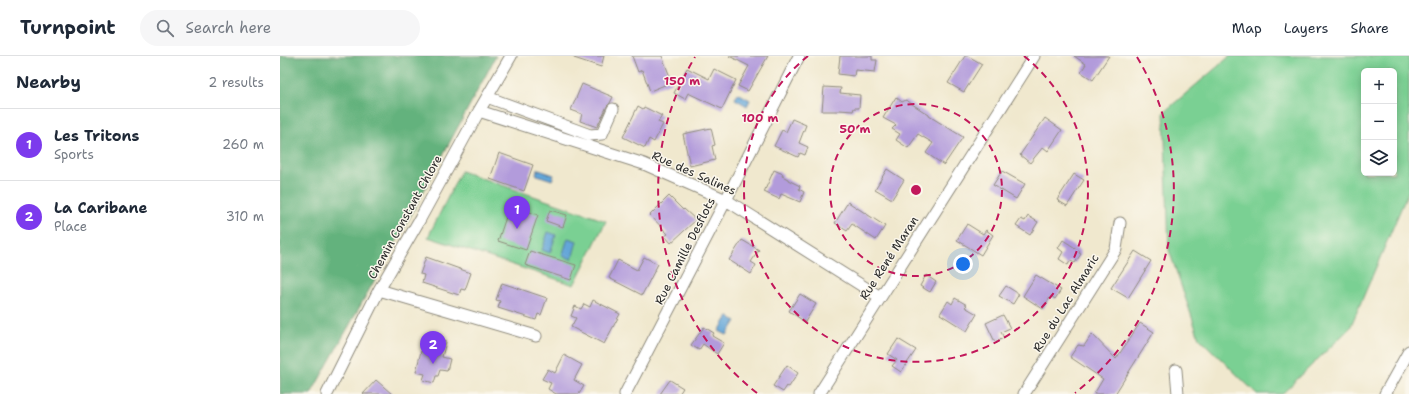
<!DOCTYPE html>
<html lang="en">
<head>
<meta charset="utf-8">
<style>
  body { margin:0; font-family:"Shantell Sans",sans-serif; background:#f6f6f7; color:#1f2937 }
  .controls { position:absolute; right:12px; top:12px; display:grid; overflow:hidden; border-radius:6px; box-shadow:0 2px 10px #0003 }
  .controls button { width:36px; height:36px; display:grid; place-items:center; padding:0; border:0; border-bottom:1px solid #e0e1e3; background:#fff; color:#1f2937; font:20px sans-serif }
  .you { position:absolute; left:683px; top:208px; width:14px; height:14px; margin:-10px; border:3px solid #fff; border-radius:50%; background:#1a73e8; box-shadow:0 0 0 6px #1a73e833 }
  .badge { display:grid; place-items:center; width:26px; height:26px; border-radius:50%; background:#7c3aed; color:#fff; font-size:13px; font-weight:700 }
  .pin { position:absolute; translate:-50% -33px; filter:drop-shadow(0 1px 2px #0008) }
  .pin::after { content:''; position:absolute; top:21px; width:14px; height:12px; background:inherit; clip-path:polygon(0 0,100% 0,50% 100%) }
  .list { margin:0; padding:0; list-style:none }
  h2 { display:flex; justify-content:space-between; align-items:center; height:52px; margin:0; padding:0 16px; font-size:17px }
  h2 small { font-size:13px; font-weight:400; color:#747a83 }
  .list li { display:grid; grid-template-columns:26px 1fr auto; gap:12px; align-items:center; box-sizing:border-box; height:72px; padding:0 16px; border-top:1px solid #e0e1e3 }
  .list b { display:block; font-size:15px; white-space:nowrap }
  .list p { margin:0; font-size:13px; white-space:nowrap; color:#747a83 }
  .list em { font-size:13px; font-style:normal; color:#747a83 }
  .icon { flex:none; width:22px; height:22px; fill:none; stroke:currentColor; stroke-width:2; stroke-linecap:round; stroke-linejoin:round }
  .map { position:relative; flex:none; width:1129px; height:338px; overflow:hidden }
  header { display:flex; align-items:center; gap:24px; box-sizing:border-box; height:56px; padding:0 20px; background:#fff; border-bottom:1px solid #e0e1e3 }
  header strong { font-size:19px }
  nav { display:flex; gap:22px; margin-inline-start:auto; font-size:14px }
  .search { width:280px; height:36px; background:#f6f6f7; display:flex; align-items:center; gap:10px; box-sizing:border-box; padding:0 14px; border-radius:22px; color:#747a83; font-size:15px }
  main { display:flex }
  aside { flex:1; background:#fff }
  .map>svg:first-child { display:block }
  .green { fill:#7ad093; stroke:#527e5f; fill-rule:evenodd }
  .forest { fill:#63b27d; stroke:#476e54 }
  .water { fill:#64a6d8; stroke:#486882 }
  .building { fill:#b29bdb }
  .lines { fill:none; stroke-linecap:round; stroke-linejoin:round }
  .minor-casing { stroke:#8e8a7c; stroke-width:13 }
  .minor { stroke:#fff; stroke-width:11 }
  .ring { fill:none; stroke:#c2185b; stroke-width:2; stroke-dasharray:7 5 }
  .labels { text-anchor:middle; dominant-baseline:central; stroke-width:3; stroke-linejoin:round; paint-order:stroke }
  .street-label { font-size:12px; fill:#2b2b2b; stroke:#fbf7ec }
  .centre { fill:#c2185b; stroke:#fbf7ec; stroke-width:2 }
  .ring-label { font-size:12px; text-anchor:middle; font-weight:bold; fill:#c2185b; stroke:#fbf7ec; stroke-width:3; stroke-linejoin:round; paint-order:stroke }
</style>
</head>
<body>
<header>
<strong>Turnpoint</strong>
<div class="search"><svg class="icon" aria-label="search" viewBox="0 0 24 24"><circle cx="10" cy="10" r="6"/><path d="M15 15l6 6"/></svg>Search here</div>
<nav><a>Map</a><a>Layers</a><a>Share</a></nav>
</header>
<main>
<aside>
<h2>Nearby<small>2 results</small></h2>
<ul class="list">
<li><span class="badge">1</span><div><b>Les Tritons</b><p>Sports</p></div><em>260 m</em></li>
<li><span class="badge">2</span><div><b>La Caribane</b><p>Place</p></div><em>310 m</em></li>
</ul>
</aside>
<div class="map">
<svg width="1129" height="338" viewBox="0 0 1129 338">
  <rect width="100%" height="100%" fill="#fbf7ec"/>
  <filter id="ink" filterUnits="userSpaceOnUse"><feTurbulence type="fractalNoise" baseFrequency=".025" numOctaves="2"/><feDisplacementMap in="SourceGraphic" scale="8" xChannelSelector="R" yChannelSelector="G"/><feConvolveMatrix kernelMatrix="1 2 1 2 8 2 1 2 1" color-interpolation-filters="sRGB"/></filter>
  <filter id="wash" filterUnits="userSpaceOnUse"><feTurbulence type="fractalNoise" baseFrequency=".012" numOctaves="4" result="noise"/><feDisplacementMap in="SourceGraphic" scale="16" xChannelSelector="R" yChannelSelector="G"/><feGaussianBlur stdDeviation="0.9" result="paint"/><feColorMatrix in="noise" values="0 0 0 0 0 0 0 0 0 0 0 0 0 0 0 0 0 1.4 0 .05"/><feComposite in="paint" operator="in"/></filter>
  <g filter="url(#wash)">
    <rect width="100%" height="100%" fill="#f0e8ce"/>
    <!-- green -->
    <path class="green" d="M950 0H1129V134L1070 272 1002 338H977L919 282 889 194 884 56ZM1084 15H1114V117H1084Z
      M181 115 326 165 294 229 148 181Z"/>
    <!-- forest -->
    <path class="forest" d="M0 0H216L126 168 31 338H0Z"/>
    <!-- water -->
    <path class="water" d="M458 37 470 44 467 50 455 43Z
      M257 114H259L274 119 272 124 257 119 256 117Z
      M268 176 276 179 270 197 262 194Z
      M288 182 297 185 292 203 282 200Z
      M448 260 456 265 447 279 439 275Z"/>
    <g id="blocks">
      <!-- building -->
      <path class="building" d="M294 0H324L321 11 294 2Z
        M352 0H382L392 26 370 35 362 14 358 16Z
        M449 0H488L468 35 458 30 469 10Z
        M560 0H592V4H597L595 16 575 14 574 20 558 18Z
        M685 0H688L702 8 684 36 668 27Z
        M794 0H829L813 24 801 16 806 8Z
        M407 12 429 23 434 13 456 24 442 53 408 37 405 43 394 37Z
        M302 28 333 41 330 47 327 50 317 71 300 65 302 58 291 54Z
        M544 31 561 32 560 37 580 39 579 52H574L573 55 559 54 558 55H542Z
        M616 41 622 46 626 44 649 59V60L683 81 664 109 646 97 653 87 638 78 628 92 616 84 620 78 612 73 616 69 603 62Z
        M358 50 363 53 364 51 382 60 378 66 383 68 374 86 369 83 365 92 343 81Z
        M765 62 782 74 768 95 763 91 750 107 740 99Z
        M512 63 526 69 519 87 528 91 525 99 520 97 518 101 494 90 502 74 506 76Z
        M431 72 435 89 432 90 435 104 410 110 403 78Z
        M219 97 253 109 244 135 210 123Z
        M607 113 624 124 612 143 595 133Z
        M494 114 503 118 502 120 508 123V124L520 130 519 133 524 136 520 146 501 138 499 143 484 136Z
        M722 115 745 128 736 143 713 129Z
        M794 118 804 124 787 150 777 144Z
        M389 140 403 154 404 153 416 164 391 187 385 180 388 178 370 159Z
        M568 146 605 170 596 184 572 168 567 175 555 167Z
        M230 149 258 159 246 194 218 185Z
        M270 154 287 159 283 171 266 165Z
        M748 160 758 166 750 179 736 170 741 163 745 165Z
        M687 168 703 178 706 174 713 179 701 199 677 184Z
        M462 184 479 194 471 206 476 209 471 218 449 204Z
        M783 184 800 195 799 197 801 198 795 207 790 205 788 209 779 203 783 196 778 192Z
        M250 195 296 209 291 224 245 209Z
        M855 195 871 205 848 242 831 232Z
        M146 201 191 217 185 234 181 233 179 239 142 227 144 219 140 218Z
        M364 201 378 208 362 239 329 222 338 204 357 214Z
        M646 219 656 226 650 236 640 230Z
        M756 219 781 234 775 243 771 240 763 253 743 240Z
        M222 227 267 242 261 259 258 258 256 264 218 252 220 245 216 244Z
        M726 230 739 238 733 248 719 240Z
        M520 238 536 248 525 266 509 255Z
        M675 242 687 249 685 251 697 258 687 275 660 258 668 245 672 248Z
        M313 244 340 258 324 288 291 271 296 262 291 260 295 250 301 253 304 248 310 251Z
        M723 259 730 272 721 276 724 282 715 286 706 267Z
        M860 267 874 276 835 338H814L823 323 790 301 798 289 804 290 812 278 836 303Z
        M424 271 434 277 432 280 444 287 437 298 423 288 419 294 411 289Z
        M148 282 166 286 162 301 170 303 167 315 160 314 158 320H156L154 327 143 324 145 318 136 316 141 295 144 296Z
        M618 283 636 294 621 316 612 310 617 304 608 298Z
        M284 299 302 309 294 324 304 330 299 338H276L268 333 271 327 262 323 268 313 275 317Z
        M507 309 518 317 509 331 507 330 503 336 493 330Z
        M96 324 112 338H83Z
        M390 324 403 332 399 338H380Z"/>
    </g>
  </g>
  <g filter="url(#ink)">
    <use href="#blocks" fill-opacity="0" stroke="#8e8a7c" stroke-width="1"/>
    <g class="lines">
      <!-- minor casing -->
      <g class="minor-casing">
        <path id="minor" d="M207 41 310 79 322 78 333 53
          M199 55 364 108 446 144 600 241
          M99 234 256 280
          M896 314 898 338
          M47 338 99 234 140 163 199 55 231 0
          M345 338 446 144 519 0
          M539 338 754 0
          M744 338 836 193 840 167
          M1105 338 1129 295"/>
      </g>
      <!-- minor -->
      <use href="#minor" class="minor"/>
    </g>
  </g>
  <!-- distance rings -->
  <g class="ring">
    <circle cx="636" cy="134" r="86"/>
    <path d="M744 0A172 172 0 1 1 528 0"/>
    <path d="M477 337A258 258 0 0 1 415 1M857 1A258 258 0 0 1 795 337"/>
  </g>
  <g class="labels">
    <!-- street labels -->
    <g class="street-label">
      <text transform="translate(414 117) rotate(24)">Rue des Salines</text>
      <text transform="translate(125 161) rotate(-61)">Chemin Constant Chlore</text>
      <text transform="translate(405 195) rotate(-63)">Rue Camille Desflots</text>
      <text transform="translate(609 202) rotate(-57)">Rue René Maran</text>
      <text transform="translate(786 247) rotate(-58)">Rue du Lac Almaric</text>
    </g>
  </g>
  <circle cx="636" cy="134" r="6" class="centre"/>
  <g class="ring-label">
    <text x="402" y="29">150 m</text>
    <text x="480" y="66">100 m</text>
    <text x="575" y="77">50 m</text>
  </g>
</svg>
<div class="controls">
<button>+</button>
<button>−</button>
<button><svg class="icon" aria-label="layers" viewBox="0 0 24 24"><path d="M12 4l9 5-9 5-9-5zM3 14l9 5 9-5"/></svg></button>
</div>
<div class="you"></div>
<div class="pin badge" style="left:237px;top:173px">1</div>
<div class="pin badge" style="left:153px;top:308px">2</div>
</div>
</main>
</body>
</html>
